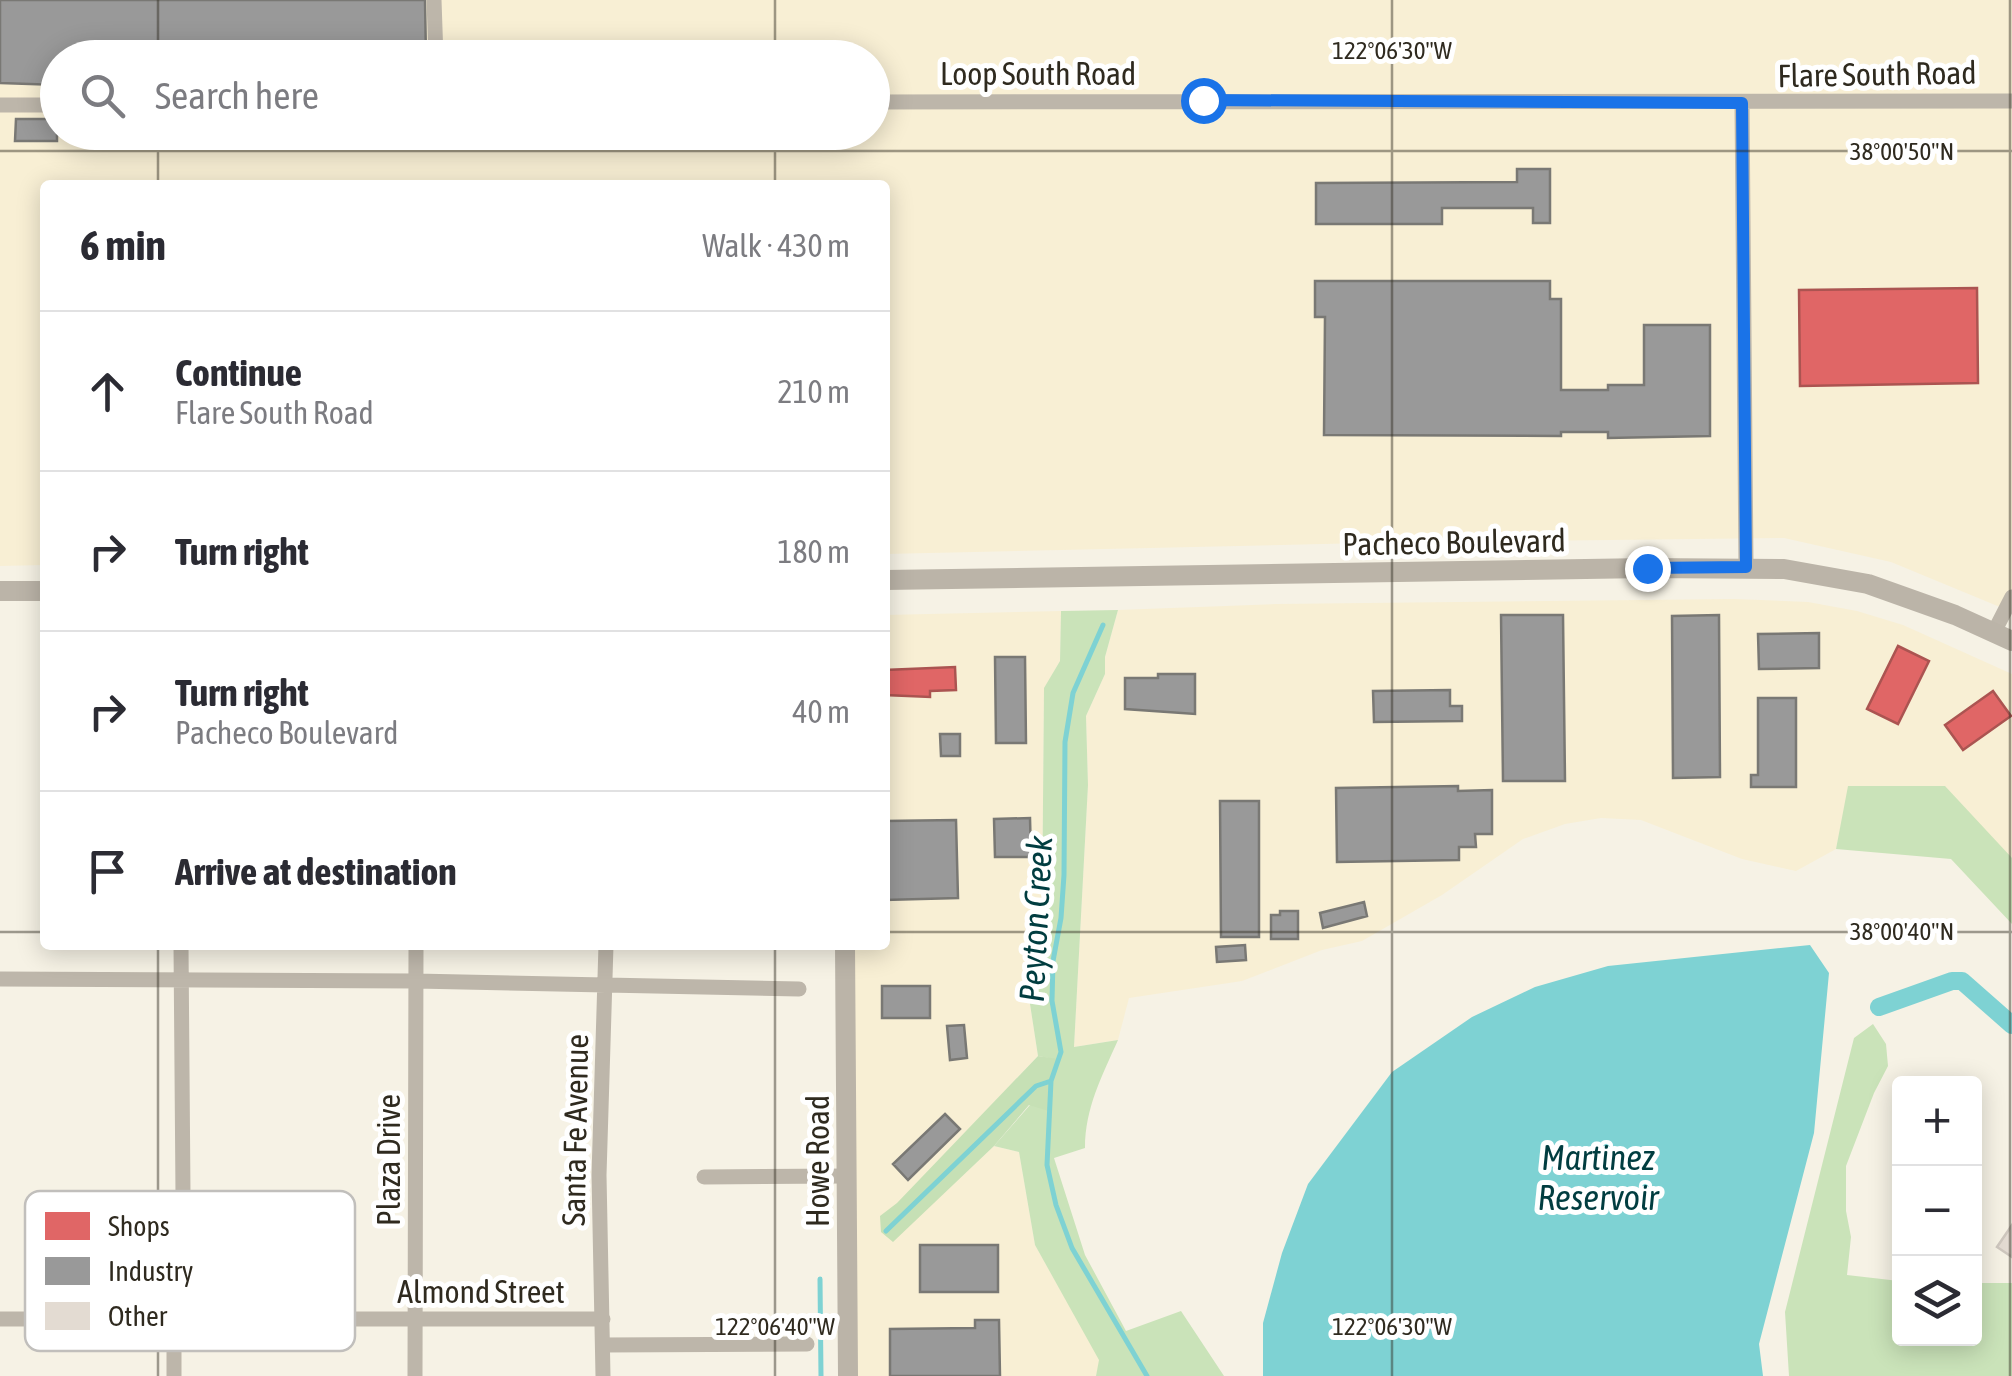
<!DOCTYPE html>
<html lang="en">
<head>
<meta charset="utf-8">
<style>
  body { margin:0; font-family:"Asap Condensed",sans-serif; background:#f2f2f3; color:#2b2b33 }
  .controls { position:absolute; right:30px; bottom:30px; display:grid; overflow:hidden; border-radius:10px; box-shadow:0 5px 25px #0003 }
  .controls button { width:90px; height:90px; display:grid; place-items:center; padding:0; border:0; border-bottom:2px solid #e1e1e2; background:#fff; color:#2b2b33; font:50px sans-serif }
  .stop { position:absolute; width:30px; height:30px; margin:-22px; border:8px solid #1a73e8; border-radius:50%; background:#fff }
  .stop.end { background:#1a73e8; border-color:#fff; box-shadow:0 2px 10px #0008 }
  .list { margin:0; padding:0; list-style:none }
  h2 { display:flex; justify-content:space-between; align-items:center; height:130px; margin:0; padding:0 40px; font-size:42px }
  h2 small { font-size:32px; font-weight:400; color:#7c7c81 }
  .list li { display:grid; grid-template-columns:65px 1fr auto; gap:30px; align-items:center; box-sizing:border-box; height:160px; padding:0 40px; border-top:2px solid #e1e1e2 }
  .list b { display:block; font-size:38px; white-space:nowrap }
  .list p { margin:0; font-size:32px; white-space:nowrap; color:#7c7c81 }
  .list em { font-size:32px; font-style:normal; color:#7c7c81 }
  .icon { flex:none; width:55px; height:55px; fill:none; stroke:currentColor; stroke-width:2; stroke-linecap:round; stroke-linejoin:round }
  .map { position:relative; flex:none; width:2012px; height:1376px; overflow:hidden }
  .search { position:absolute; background:#fff; box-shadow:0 5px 25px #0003; left:40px; top:40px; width:850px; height:110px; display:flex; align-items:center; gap:25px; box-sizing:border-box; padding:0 35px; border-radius:55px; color:#7c7c81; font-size:38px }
  .panel { position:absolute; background:#fff; box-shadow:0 5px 25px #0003; left:40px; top:180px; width:850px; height:770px; border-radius:10px }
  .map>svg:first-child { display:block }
  .built { fill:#f8efd4; fill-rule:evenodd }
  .green { fill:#cae3b9 }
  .forest { fill:#c6e0b5 }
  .water { fill:#7ed2d3 }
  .shops { fill:#e06666; stroke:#ab5451; stroke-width:2.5 }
  .industry { fill:#999; stroke:#797874; stroke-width:2.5 }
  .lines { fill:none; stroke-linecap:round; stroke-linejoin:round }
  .stream { stroke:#7ed2d3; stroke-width:5 }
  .canal { stroke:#7ed2d3; stroke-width:18 }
  .building { fill:#e3dbd2; stroke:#cec7be; stroke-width:2.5 }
  .street { stroke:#bdb6aa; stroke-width:15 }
  .secondary { stroke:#bbb4a8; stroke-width:20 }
  .route { stroke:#1a73e8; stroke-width:12 }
  .ticks { fill:none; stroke:#2f2a1f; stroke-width:2.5; stroke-opacity:0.45 }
  .labels { text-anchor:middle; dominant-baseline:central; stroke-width:10; stroke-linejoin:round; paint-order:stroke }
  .street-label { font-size:32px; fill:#2f2a1f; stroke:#fff }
  .water-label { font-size:35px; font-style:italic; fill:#013d40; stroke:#fff }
  .key { fill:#fff; stroke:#c1bfbc; stroke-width:2.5 }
  .key-label { font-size:28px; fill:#2f2a1f }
  .ticks-label { font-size:25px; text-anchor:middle; fill:#2f2a1f; stroke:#fff; stroke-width:10; stroke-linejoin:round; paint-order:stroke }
</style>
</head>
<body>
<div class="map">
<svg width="2012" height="1376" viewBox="0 0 2012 1376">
  <rect width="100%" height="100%" fill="#f6f2e5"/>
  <!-- built -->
  <path class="built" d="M0 0H2012V612L1891 562 1784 538 1365 543 885 554V185H45V565L0 566ZM58 58H872V132H58Z
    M1734 599 1808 602 1857 611 1903 625 2012 674V858L1849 787 1836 849 1796 871 1742 859 1641 820 1601 818 1565 824 1523 839 1442 895 1362 941 1322 950 1242 981 1129 998 1118 1040 1074 1047 1088 785 1086 716 1105 674V657L1118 610 1276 604Z
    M1061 611 1060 661 1044 689 1042 916 1028 991 1038 1056 897 1204 880 1217 893 1241 994 1146 1019 1152 1035 1245 1100 1360 1096 1376H848L844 945H885V615Z"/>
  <!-- green -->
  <path class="green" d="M1118 610 1105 657V674L1086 716 1088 785 1074 1047 1118 1040C1102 1076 1085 1108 1085 1148L1054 1158 1085 1255 1126 1331 1181 1311 1224 1376H1096L1099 1360 1035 1245 1019 1152 994 1146 1051 1081 1059 1060 1038 1056 1028 991 1042 916 1044 688 1060 661 1061 611Z
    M1848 786H1945L2012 858V924L1951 859 1836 849Z
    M1873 1024 1886 1044 1888 1066 1874 1093 1846 1166V1211L1851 1237 1847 1275 1899 1281 1900 1338H1974L1975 1283H2012V1376H1789L1785 1312 1854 1038Z"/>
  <!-- forest -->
  <path class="forest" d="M1038 1056 1059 1059 1051 1081 1052 1112 1029 1105 994 1146 893 1242 881 1232 880 1216 897 1203Z"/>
  <!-- water -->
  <path class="water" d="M1810 945 1829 973 1814 1133 1759 1344 1763 1376H1263V1323L1282 1253 1308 1184 1392 1072 1472 1017 1535 987 1608 966Z"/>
  <!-- shops -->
  <path class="shops" d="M1977 288 1978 383 1800 386 1799 290Z
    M1898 646 1929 661 1898 724 1867 709Z
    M955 667 956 690 930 691V697L885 695V670Z
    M1993 691 2011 716 1963 750 1945 725Z"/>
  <!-- industry -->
  <path class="industry" d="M0 0H425L426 58H58V85L0 83Z
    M16 119H57V141H15Z
    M1517 169H1550V223H1533V208H1442V224H1316V183L1517 182Z
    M1315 281H1550V299H1561V390H1608V385H1644V325H1710V436L1608 438V432H1561V436L1324 435 1325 317H1315Z
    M1501 615H1563L1565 781H1503Z
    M1719 615 1720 777 1673 778 1672 616Z
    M1819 633V668L1759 669 1758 634Z
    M995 657H1025L1026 743H996Z
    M1158 674H1195V714L1125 709V678H1158Z
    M1450 690V706H1462V721L1374 722 1373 691Z
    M1758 698H1796V787H1751V775H1758Z
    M940 734H960V756H941Z
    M1458 786V791L1492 790V834H1475L1476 847H1459V860L1337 862 1336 788Z
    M1220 801H1259V937H1221Z
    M1030 818 1031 857H995L994 819Z
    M956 820 958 898 885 900V821Z
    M1364 902 1367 916 1323 928 1320 913Z
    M1280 911H1298V939H1271V915H1280Z
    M1245 945 1246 960 1217 962 1216 947Z
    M882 986H930V1018H882Z
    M964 1025 967 1058 950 1060 947 1026Z
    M945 1114 960 1129 908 1180 893 1164Z
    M920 1245H998V1292H920Z
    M975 1320H999L1000 1376H890V1329L975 1328Z"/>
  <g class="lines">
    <!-- stream -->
    <path class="stream" d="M1103 625 1073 693 1065 742 1064 875 1061 918 1053 961 1052 1001 1061 1052 1051 1081 1047 1165 1056 1205 1072 1248 1147 1376
      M886 1231 1036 1086 1051 1081
      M820 1279 821 1376"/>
    <!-- canal -->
    <path class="canal" d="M1879 1007 1952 981H1962L2012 1025"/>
  </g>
  <!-- building -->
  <path class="building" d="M2012 1225V1257L1997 1247Z"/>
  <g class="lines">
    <!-- street -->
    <path class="street" d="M434 0 436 58
      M872 102 2012 101
      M1742 103 1746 567
      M0 105H58
      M1994 632 2012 597
      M181 945 184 1319
      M0 979 416 981 799 989
      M704 1177 848 1176
      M0 1319H603
      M174 1319V1376
      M603 1345 807 1344
      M415 1376 416 945
      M603 1376 599 1175 606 945"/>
    <!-- secondary -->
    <path class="secondary" d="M885 580 1647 568 1784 569 1868 584 1955 615 2012 641
      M0 591H45
      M845 945 848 1376"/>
  </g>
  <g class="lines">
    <!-- route -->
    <path class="route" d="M1203 100 1742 103 1746 567 1647 568"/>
  </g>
  <!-- ticks -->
  <path class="ticks" d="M158 0V58M775 0V58M1392 0V1376M2010 0V1376M158 132V185M775 132V185M0 151H2012M0 932H45M885 932H2012M158 945V1376M775 945V1376"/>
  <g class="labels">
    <!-- street labels -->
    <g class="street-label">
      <text x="1038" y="73">Loop South Road</text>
      <text transform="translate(1877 74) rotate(-1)">Flare South Road</text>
      <text transform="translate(1454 542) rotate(-1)">Pacheco Boulevard</text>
      <text transform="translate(575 1130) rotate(-89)">Santa Fe Avenue</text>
      <text transform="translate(388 1160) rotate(-90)">Plaza Drive</text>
      <text transform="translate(817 1161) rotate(-90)">Howe Road</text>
      <text x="481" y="1291">Almond Street</text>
    </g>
    <!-- water labels -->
    <g class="water-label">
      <text transform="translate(1035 919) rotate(-87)">Peyton Creek</text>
      <text x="1598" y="1157">Martinez<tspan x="1598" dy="40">Reservoir</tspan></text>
    </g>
  </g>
  <!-- legend -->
  <rect x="25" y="1191" width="330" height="160" rx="15" class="key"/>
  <rect x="45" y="1212" width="45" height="28" fill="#e06666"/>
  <rect x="45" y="1257" width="45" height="28" fill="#999"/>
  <rect x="45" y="1302" width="45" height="28" fill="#e3dbd2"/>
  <g class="key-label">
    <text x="108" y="1236">Shops</text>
    <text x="108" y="1281">Industry</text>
    <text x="108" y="1326">Other</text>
  </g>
  <g class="ticks-label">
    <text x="1392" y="59">122°06'30"W</text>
    <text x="1902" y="160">38°00'50"N</text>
    <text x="1902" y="940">38°00'40"N</text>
    <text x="775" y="1335">122°06'40"W</text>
    <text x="1392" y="1335">122°06'30"W</text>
  </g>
</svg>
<div class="controls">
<button>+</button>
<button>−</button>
<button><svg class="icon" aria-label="layers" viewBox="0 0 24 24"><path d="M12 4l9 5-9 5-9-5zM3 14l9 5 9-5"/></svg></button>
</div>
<div class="stop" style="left:1203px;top:100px"></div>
<div class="stop end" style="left:1647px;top:568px"></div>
<div class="search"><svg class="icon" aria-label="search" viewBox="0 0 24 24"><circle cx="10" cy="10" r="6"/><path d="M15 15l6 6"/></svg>Search here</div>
<section class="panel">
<h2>6 min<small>Walk · 430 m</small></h2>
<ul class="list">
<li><svg class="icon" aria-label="ahead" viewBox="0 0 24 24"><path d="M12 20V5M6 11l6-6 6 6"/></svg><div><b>Continue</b><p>Flare South Road</p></div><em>210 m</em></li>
<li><svg class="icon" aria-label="right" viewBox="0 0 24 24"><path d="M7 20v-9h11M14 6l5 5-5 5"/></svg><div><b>Turn right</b></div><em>180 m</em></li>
<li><svg class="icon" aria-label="right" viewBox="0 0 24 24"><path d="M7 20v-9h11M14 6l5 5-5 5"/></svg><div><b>Turn right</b><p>Pacheco Boulevard</p></div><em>40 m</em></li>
<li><svg class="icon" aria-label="arrive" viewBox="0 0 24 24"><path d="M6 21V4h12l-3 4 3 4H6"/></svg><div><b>Arrive at destination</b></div></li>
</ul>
</section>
</div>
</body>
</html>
